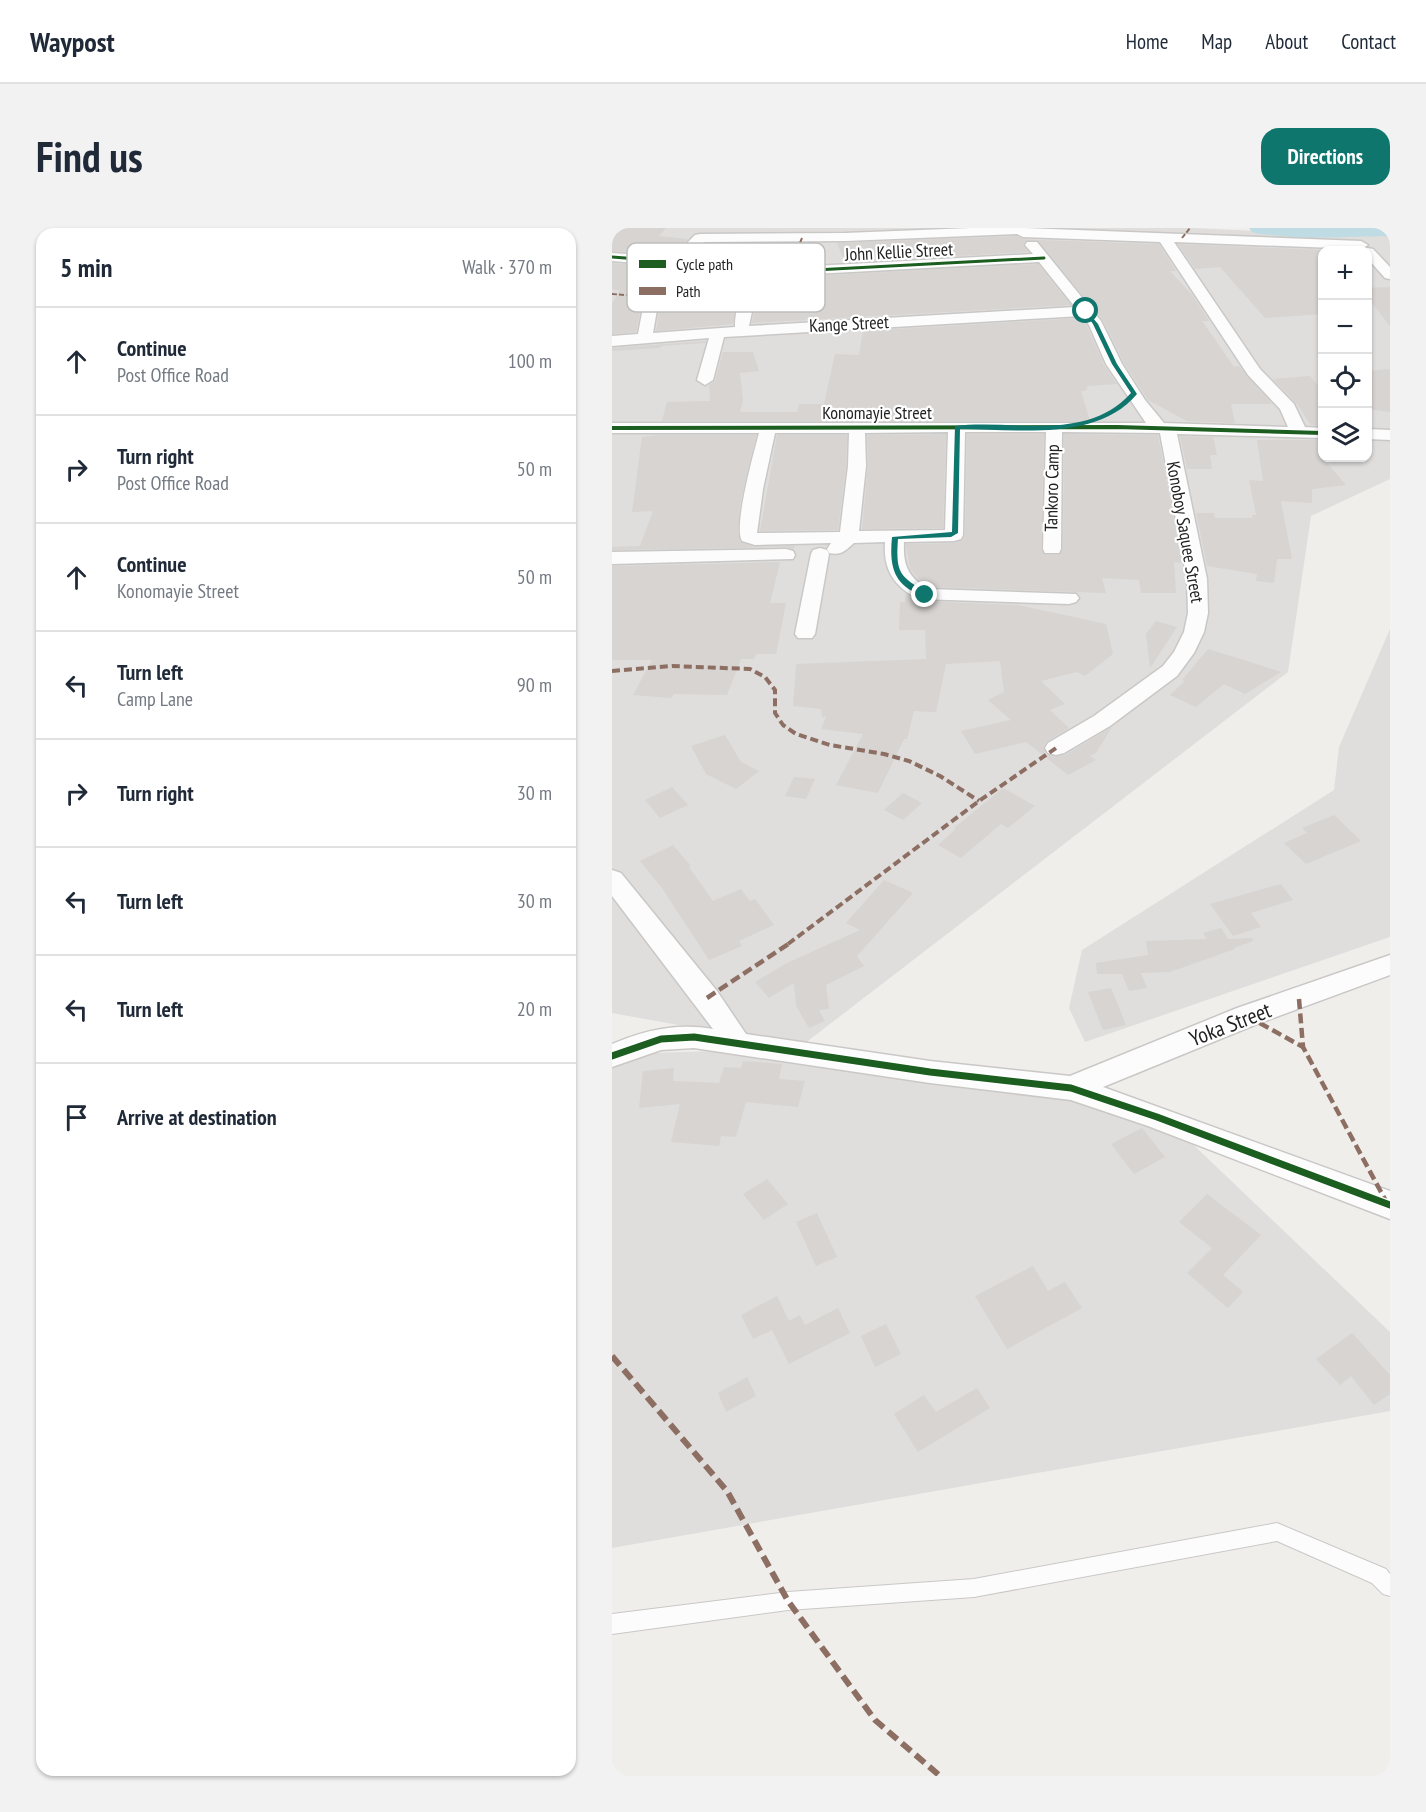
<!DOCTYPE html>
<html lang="en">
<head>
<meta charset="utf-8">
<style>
  body { margin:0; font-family:"PT Sans Narrow",sans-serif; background:#f2f2f3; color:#1f2937 }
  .controls { position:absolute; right:18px; top:18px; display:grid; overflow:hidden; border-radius:12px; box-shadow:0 2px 4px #0004 }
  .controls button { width:54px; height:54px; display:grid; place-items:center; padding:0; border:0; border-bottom:2px solid #e0e1e3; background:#fff; color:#1f2937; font:30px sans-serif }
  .stop { position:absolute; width:18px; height:18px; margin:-14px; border:4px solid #0f766e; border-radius:50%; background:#fff }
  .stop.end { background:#0f766e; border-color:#fff; box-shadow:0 2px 6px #0008 }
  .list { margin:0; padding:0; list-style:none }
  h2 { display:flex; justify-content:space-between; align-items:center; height:78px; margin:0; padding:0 24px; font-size:26px }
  h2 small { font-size:20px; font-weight:400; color:#747a83 }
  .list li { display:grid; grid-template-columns:39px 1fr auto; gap:18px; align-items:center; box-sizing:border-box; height:108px; padding:0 24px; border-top:2px solid #e0e1e3 }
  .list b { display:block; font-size:22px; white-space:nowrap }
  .list p { margin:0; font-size:20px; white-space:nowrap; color:#747a83 }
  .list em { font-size:20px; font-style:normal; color:#747a83 }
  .icon { flex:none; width:33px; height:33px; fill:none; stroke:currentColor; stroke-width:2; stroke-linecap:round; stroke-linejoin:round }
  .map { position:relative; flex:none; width:778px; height:1548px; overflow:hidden; border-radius:18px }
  header { display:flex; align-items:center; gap:36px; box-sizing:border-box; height:84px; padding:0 30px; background:#fff; border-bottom:2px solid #e0e1e3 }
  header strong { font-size:28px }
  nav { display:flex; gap:33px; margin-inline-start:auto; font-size:21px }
  .intro { display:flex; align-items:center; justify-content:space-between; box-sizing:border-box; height:144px; padding:0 36px }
  h1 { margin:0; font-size:42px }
  .button { padding:15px 27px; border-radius:18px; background:#0f766e; color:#fff; font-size:21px; font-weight:700 }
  main { display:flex; gap:36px; padding:0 36px }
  aside { flex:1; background:#fff; border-radius:18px; box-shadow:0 2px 4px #0004 }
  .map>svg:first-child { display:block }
  .residential { fill:#dfdedc; fill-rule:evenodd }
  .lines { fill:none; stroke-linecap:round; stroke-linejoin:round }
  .river { fill:#bfdbe3; fill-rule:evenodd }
  .building { fill:#d7d4d2 }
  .service-casing { stroke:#c9c8c7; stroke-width:2 }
  .minor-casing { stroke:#c9c8c7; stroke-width:3 }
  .service { fill:#fdfcfc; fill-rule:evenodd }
  .minor { fill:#fdfcfc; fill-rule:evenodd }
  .quiet-far3 { stroke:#8d6e63; stroke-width:2; stroke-dasharray:5 2; stroke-linecap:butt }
  .quiet-far2 { stroke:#8d6e63; stroke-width:4; stroke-dasharray:8 4; stroke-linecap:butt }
  .quiet-far1 { stroke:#8d6e63; stroke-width:4.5; stroke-dasharray:10 4.5; stroke-linecap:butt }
  .quiet { stroke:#8d6e63; stroke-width:6; stroke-dasharray:12 6; stroke-linecap:butt }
  .cycleway-far2-casing { stroke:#fff; stroke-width:5 }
  .cycleway-far1-casing { stroke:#fff; stroke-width:6 }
  .cycleway-casing { stroke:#fff; stroke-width:10 }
  .cycleway-far2 { stroke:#1b5e20; stroke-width:3 }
  .cycleway-far1 { stroke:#1b5e20; stroke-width:4 }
  .cycleway { stroke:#1b5e20; stroke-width:7 }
  .route { fill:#0f766e }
  .labels { text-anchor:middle; stroke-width:4.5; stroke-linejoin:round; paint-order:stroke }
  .far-street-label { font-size:18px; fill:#222; stroke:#fff }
  .street-label { font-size:22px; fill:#222; stroke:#fff }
  .key { fill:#fff; stroke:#bdbdbd; stroke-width:1.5 }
  .key-label { font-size:16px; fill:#222 }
</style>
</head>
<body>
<header>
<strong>Waypost</strong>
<nav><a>Home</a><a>Map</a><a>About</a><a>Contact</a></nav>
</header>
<div class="intro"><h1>Find us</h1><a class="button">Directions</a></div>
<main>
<aside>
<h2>5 min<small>Walk · 370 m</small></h2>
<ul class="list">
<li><svg class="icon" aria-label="ahead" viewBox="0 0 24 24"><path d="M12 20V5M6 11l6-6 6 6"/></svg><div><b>Continue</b><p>Post Office Road</p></div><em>100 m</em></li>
<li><svg class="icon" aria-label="right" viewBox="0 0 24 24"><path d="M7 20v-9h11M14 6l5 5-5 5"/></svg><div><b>Turn right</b><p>Post Office Road</p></div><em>50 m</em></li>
<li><svg class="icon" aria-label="ahead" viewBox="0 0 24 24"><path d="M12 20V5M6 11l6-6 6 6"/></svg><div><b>Continue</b><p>Konomayie Street</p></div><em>50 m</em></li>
<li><svg class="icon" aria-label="left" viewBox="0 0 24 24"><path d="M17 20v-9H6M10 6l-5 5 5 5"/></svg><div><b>Turn left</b><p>Camp Lane</p></div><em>90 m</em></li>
<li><svg class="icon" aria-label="right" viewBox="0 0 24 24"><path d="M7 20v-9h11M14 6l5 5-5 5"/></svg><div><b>Turn right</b></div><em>30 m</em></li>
<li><svg class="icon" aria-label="left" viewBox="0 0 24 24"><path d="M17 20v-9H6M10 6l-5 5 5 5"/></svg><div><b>Turn left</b></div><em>30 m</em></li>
<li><svg class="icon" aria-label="left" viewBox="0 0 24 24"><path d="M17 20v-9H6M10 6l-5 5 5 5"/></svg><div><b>Turn left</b></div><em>20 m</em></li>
<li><svg class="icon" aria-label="arrive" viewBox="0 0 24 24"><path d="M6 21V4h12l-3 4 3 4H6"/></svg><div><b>Arrive at destination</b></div></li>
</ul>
</aside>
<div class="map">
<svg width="778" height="1548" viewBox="0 0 778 1548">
  <rect width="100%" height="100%" fill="#f0eeeb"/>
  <!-- residential -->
  <g class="residential">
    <path d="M0 0H580L707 6H778V251L699 288 676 444 188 819 0 785ZM710 22H756V230H710Z"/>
    <path d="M778 401V709L473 814 457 780 470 722 722 562 727 519Z"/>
    <path d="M106 823 286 846 549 886 778 1104V1183L0 1320V826Z"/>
  </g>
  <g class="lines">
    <!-- river -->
    <path class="river" d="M637 0H778V8L695 10 647 6 640 4Z"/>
  </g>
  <!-- building -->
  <g class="building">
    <path d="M0 0H54L47 8 76 11 60 27 0 23Z"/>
    <path d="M405 8 411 11 425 12 413 13 411 17 416 24 233 34 225 15Z"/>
    <path d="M425 12 547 16 564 43H558L581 68 597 93H590L622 139 627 138 660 176H619L623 195 575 193 536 172 512 135 491 92Z"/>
    <path d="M566 16 711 22V86L653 90 608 39 583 41Z"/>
    <path d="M0 35 54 40 31 68 24 104 0 106V76L8 62 0 61Z"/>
    <path d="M426 36 459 77 140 95 145 70 161 47 184 49Z"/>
    <path d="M74 41 142 46 127 68 121 96 44 103 49 71Z"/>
    <path d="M778 59V98L756 70V60Z"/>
    <path d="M469 90 475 98 492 137 505 156 475 158V162L469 163 478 193H50L55 174 98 173 97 157 103 153 111 124H141L147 143 128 145 131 172 128 184H185L187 176H212L223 126 247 127 251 103Z"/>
    <path d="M94 113 93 115 49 118 48 120 0 123V120Z"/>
    <path d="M778 141V184L756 181V143Z"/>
    <path d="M698 148 711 164V198L699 197 685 176 661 151Z"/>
    <path d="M334 206 331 300 250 301 256 238 255 207Z"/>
    <path d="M355 206H432L429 321 433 327H447L451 321 452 206 546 207 570 335 562 334 564 365H529L527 352 490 350 494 365 318 359 311 355 298 341 294 316 342 315 351 312 353 307Z"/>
    <path d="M46 207H144L128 277 126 305 128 314 142 319 183 318 182 321 174 319 0 322V319L28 318 41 283 20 284 30 209Z"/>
    <path d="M165 207H235L234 238 226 302 148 303Z"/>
    <path d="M568 208 601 209 605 227H598L600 241H575Z"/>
    <path d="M645 212H711V230L734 257 700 261V275L669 273 680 331H665L662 355 644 353 645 346 595 338 584 285H602L603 290H640V287H644L637 252 651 253Z"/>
    <path d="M168 334 158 375H174L164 426H144L142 431H129L115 467 62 466 59 470 21 467 40 432H0V338Z"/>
    <path d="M294 366 306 373 406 377 494 396 501 426 473 448 465 444 429 453 453 476 438 482 457 500 434 514 431 519 434 526 443 529 453 527 500 499 484 525 478 528 484 532 456 547 414 514 363 526 349 503 399 492 376 472 392 464 388 433 334 436 324 484 302 483 295 511H292L266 565 224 557 251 506 209 501 214 489H210L209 481 181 478 184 436 314 431 313 402H287L288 374H293Z"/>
    <path d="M544 393 565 399 538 440 534 406Z"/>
    <path d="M596 421 635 433 669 444 633 466 612 456 584 479 558 467 573 453 570 452Z"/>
    <path d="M113 507 129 534 147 543 124 561 94 546 79 518Z"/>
    <path d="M182 549 203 551 194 571 173 568Z"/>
    <path d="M60 559 76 577 48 590 33 572Z"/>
    <path d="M391 560 423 578 396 600 389 596 349 630 326 617 344 601 342 600Z"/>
    <path d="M291 565 310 575 291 592 272 582Z"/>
    <path d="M722 587 749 613 694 636 672 615 695 605 690 600Z"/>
    <path d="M61 617 79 638 77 639 101 673 129 661 138 673 143 671 162 697 127 713 130 718 97 732 50 660 28 633Z"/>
    <path d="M272 652 301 665 245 728 252 738 214 757 217 781 207 782 213 793 197 800 184 778 182 755 157 770 143 754 173 736 248 702 234 695Z"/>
    <path d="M669 656 681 672 639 685 649 699 621 708 598 676Z"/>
    <path d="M609 700 616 711 640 710 641 713 622 720 623 721 558 744 529 745 535 760 517 763 510 746H485L484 735 536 727 534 713 595 711 591 705Z"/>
    <path d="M499 760 514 797 491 802 476 764Z"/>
    <path d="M131 833 170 836 167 851 193 853 186 879 134 874 124 909 109 908 107 918 59 914 68 876 27 880 31 843 62 840 61 853 107 855 112 839 129 840Z"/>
    <path d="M530 900 553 929 522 946 499 916Z"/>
    <path d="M155 951 176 976 152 992 131 966Z"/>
    <path d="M595 966 649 1007 611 1047 631 1064 616 1080 575 1045 600 1020 567 994Z"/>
    <path d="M205 985 225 1029 204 1038 184 994Z"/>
    <path d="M421 1038 436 1063 453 1054 470 1080 395 1121 363 1068Z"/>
    <path d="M165 1068 177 1093 188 1087 193 1097 226 1080 238 1105 177 1136 160 1102 141 1111 129 1087Z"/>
    <path d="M274 1096 289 1126 263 1139 249 1108Z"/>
    <path d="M740 1105 778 1147V1166L762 1177 739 1148 728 1157 704 1131Z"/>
    <path d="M135 1149 144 1168 114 1184 106 1165Z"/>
    <path d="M365 1160 378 1180 306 1224 282 1186 312 1167 324 1184Z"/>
  </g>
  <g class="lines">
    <!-- service casing -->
    <g class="service-casing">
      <path id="service" d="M665 1295 774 1341 778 1346V1368L771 1366 760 1355 665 1313 362 1369 176 1382 0 1406V1386L176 1364 362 1351Z"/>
    </g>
    <!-- minor casing -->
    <g class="minor-casing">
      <g id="minor">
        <path d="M359 0H413L749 13 756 17 749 21 562 14 648 141 682 176 693 199 710 200V210L565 206 595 351 596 385 592 404 582 425 565 448 498 498 452 525 444 527 436 525 433 520 436 515 482 488 551 438 562 424 572 404 576 385 575 351 548 205 450 204 449 321 447 325H433L431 321 434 204H353L351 307 349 311 342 313 292 314C291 337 296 350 317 361L464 366 467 370 464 374 457 376 306 371C282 358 271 342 273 314L242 315C234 322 229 328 217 325L215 321 219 315 143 317 130 313C121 299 142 224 147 205H0V195H534L494 136 477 97 470 88 112 109 101 152 93 157 85 152 97 110 0 118V108L26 106 33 69 59 38 0 33V25L61 29 83 7 88 6 233 5ZM405 6 411 9 548 14 636 147 668 181 676 199 552 195 533 172 510 136 489 93 425 14H415L413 17 421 26 184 39 75 31 92 14 233 13ZM427 34 463 79 137 98 143 69 160 45 184 47ZM73 39 146 44C132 61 123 76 123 99L41 105 47 70ZM336 204 333 302 247 303 254 238 253 205ZM163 205H237L236 238 228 304 145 305 151 261Z"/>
        <path d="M756 20 761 21 778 39V51L773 50 756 31V22H750Z"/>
        <path d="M756 201 778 202V212L756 211Z"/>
        <path d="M208 320 215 322 217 326 203 406 200 410H186L183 406 199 326 201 322Z"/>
        <path d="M174 321 181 323 183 327 181 331 0 336V324Z"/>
        <path d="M0 642 9 645 105 763 134 806 318 833 458 848 625 780 778 727V747L645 796 491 859 778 963V991L536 898 459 872 318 855 82 820 49 822 0 839V816C34 802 64 795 101 801L0 668Z"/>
      </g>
    </g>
    <!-- service -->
    <use href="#service" class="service"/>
    <!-- minor -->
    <use href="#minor" class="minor"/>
    <!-- quiet-far3 -->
    <g class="quiet-far3">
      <path d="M570 10 578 0"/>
      <path d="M171 42 189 20 187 17 190 10"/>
      <path d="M0 66 40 69"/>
    </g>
    <!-- quiet-far2 -->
    <g class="quiet-far2">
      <path d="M0 443 60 438 138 441 153 449 163 462V485L171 497 184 506 218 517 272 526 297 533 328 548 367 573"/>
      <path d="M176 716 367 573 444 520"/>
    </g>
    <!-- quiet-far1 -->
    <g class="quiet-far1">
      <path d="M95 770 178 715"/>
      <path d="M687 771 691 819 776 977"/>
      <path d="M635 788 691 819"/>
    </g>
    <!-- quiet -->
    <path class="quiet" d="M0 1128 115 1263 176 1373 263 1492 328 1548"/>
    <!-- cycleway-far2 casing -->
    <g class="cycleway-far2-casing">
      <path id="cycleway-far2" d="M0 29 184 43 432 30"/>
    </g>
    <!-- cycleway-far1 casing -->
    <g class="cycleway-far1-casing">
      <path id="cycleway-far1" d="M0 200 505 199 710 205"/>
    </g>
    <!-- cycleway casing -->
    <g class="cycleway-casing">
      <path id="cycleway" d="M0 828 49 811 82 809 318 844 459 860 545 889 778 977"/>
    </g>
    <!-- cycleway-far2 -->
    <use href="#cycleway-far2" class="cycleway-far2"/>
    <!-- cycleway-far1 -->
    <use href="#cycleway-far1" class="cycleway-far1"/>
    <!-- cycleway -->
    <use href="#cycleway" class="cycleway"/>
  </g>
  <!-- route -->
  <path class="route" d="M474 82 486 96 505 136 525 166C485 214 405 201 348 201L346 305 339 309 286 311C283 349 290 348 317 367L313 369C282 358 277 340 280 309L340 304 343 198C402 191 474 215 519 165L500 136 481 96 472 83Z"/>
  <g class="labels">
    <!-- far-street labels -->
    <g class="far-street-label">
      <text transform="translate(287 24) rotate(-3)" y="6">John Kellie Street</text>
      <text transform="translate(237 96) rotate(-3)" y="6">Kange Street</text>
      <text x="265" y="191">Konomayie Street</text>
      <text transform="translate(440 260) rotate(-89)" y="6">Tankoro Camp</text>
      <text transform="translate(573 304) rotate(80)" y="6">Konoboy Saquee Street</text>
    </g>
    <!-- street labels -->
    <g class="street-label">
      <text transform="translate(618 796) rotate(-21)" y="8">Yoka Street</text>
    </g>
  </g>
  <!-- legend -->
  <rect x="15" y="15" width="198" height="69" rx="9" class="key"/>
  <rect x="27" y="32" width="27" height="8" fill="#1b5e20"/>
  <rect x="27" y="59" width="27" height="8" fill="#8d6e63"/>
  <g class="key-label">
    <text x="64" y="42">Cycle path</text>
    <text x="64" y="69">Path</text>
  </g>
</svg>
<div class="controls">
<button>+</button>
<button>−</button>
<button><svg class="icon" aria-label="locate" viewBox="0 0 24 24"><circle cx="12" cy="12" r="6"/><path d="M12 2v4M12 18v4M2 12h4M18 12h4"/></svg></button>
<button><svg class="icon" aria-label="layers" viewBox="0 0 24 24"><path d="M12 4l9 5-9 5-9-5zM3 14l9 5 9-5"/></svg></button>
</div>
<div class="stop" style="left:474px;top:83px"></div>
<div class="stop end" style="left:313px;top:367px"></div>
</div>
</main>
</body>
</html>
